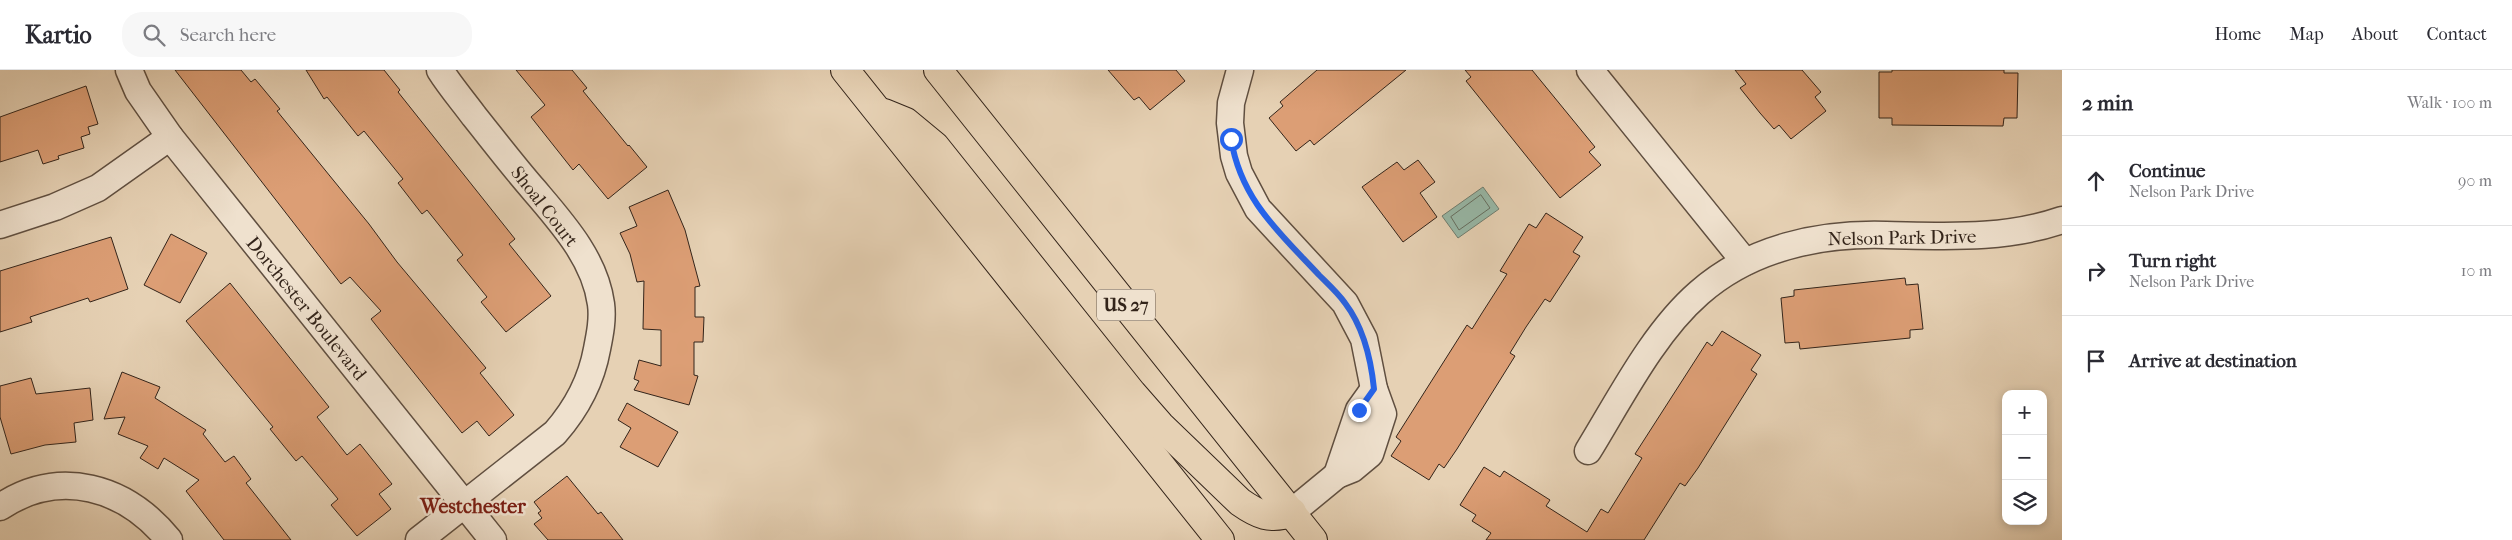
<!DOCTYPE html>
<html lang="en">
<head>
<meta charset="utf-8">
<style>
  body { margin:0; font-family:"IM FELL French Canon",serif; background:#f7f7f7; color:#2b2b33 }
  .controls { position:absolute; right:15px; bottom:15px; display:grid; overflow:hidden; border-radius:10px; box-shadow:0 2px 8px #0003 }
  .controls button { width:45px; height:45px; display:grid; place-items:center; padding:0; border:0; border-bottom:1px solid #e1e1e2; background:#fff; color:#2b2b33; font:25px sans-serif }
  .stop { position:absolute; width:15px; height:15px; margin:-11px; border:4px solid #2563eb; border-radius:50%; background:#fff }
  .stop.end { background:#2563eb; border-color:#fff; box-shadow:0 1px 5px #0008 }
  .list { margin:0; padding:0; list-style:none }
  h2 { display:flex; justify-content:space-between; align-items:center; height:65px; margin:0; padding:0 20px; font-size:21px }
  h2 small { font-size:16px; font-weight:400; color:#7c7c81 }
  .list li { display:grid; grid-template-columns:32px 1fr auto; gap:15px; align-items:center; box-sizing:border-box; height:90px; padding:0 20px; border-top:1px solid #e1e1e2 }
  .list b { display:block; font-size:19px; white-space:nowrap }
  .list p { margin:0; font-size:16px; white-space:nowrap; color:#7c7c81 }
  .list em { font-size:16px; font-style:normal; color:#7c7c81 }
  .icon { flex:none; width:28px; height:28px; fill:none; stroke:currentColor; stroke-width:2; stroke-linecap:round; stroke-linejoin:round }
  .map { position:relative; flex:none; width:2062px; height:470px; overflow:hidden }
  header { display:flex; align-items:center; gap:30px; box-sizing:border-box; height:70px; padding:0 25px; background:#fff; border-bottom:1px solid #e1e1e2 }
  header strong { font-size:24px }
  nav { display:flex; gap:28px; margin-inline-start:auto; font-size:18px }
  .search { width:350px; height:45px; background:#f7f7f7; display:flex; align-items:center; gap:12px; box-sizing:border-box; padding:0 18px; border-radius:20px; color:#7c7c81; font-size:19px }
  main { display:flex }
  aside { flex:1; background:#fff }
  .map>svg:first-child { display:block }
  .water { fill:#97b8a7; stroke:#6f7d6f }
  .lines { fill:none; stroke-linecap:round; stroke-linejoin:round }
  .shore { stroke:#656e60; stroke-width:1 }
  .building { fill:#dc9e75; stroke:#33241a }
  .minor-casing { stroke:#604f40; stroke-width:29 }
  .highway-casing { stroke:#33241a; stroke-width:30 }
  .minor { stroke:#efe1ce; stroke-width:26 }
  .highway { stroke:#e6d1b4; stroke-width:28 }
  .route { stroke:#2563eb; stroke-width:6 }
  .labels { text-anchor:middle; stroke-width:5; stroke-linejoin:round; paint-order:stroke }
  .shield { fill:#efe1ce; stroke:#6b5d50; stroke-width:1 }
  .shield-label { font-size:18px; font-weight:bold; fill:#33241a }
  .street-label { font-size:19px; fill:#33241a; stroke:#efe1ce }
  .neighbourhood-label { font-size:20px; font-weight:bold; fill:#7a1f14; stroke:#efe1ce }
</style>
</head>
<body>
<header>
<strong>Kartio</strong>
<div class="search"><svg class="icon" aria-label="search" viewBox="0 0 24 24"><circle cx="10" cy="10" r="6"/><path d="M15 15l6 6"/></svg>Search here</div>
<nav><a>Home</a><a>Map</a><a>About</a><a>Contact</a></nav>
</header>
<main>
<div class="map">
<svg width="2062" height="470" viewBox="0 0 2062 470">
  <rect width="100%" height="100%" fill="#e6d1b4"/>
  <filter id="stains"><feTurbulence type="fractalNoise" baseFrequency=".004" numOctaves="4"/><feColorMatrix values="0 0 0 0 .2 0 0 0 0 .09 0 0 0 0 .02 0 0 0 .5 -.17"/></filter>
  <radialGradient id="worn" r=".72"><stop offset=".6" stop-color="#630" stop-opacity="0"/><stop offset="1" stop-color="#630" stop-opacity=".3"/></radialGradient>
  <!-- water -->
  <path class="water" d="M1483 117 1499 139 1458 168 1442 146Z"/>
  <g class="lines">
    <!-- shore -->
    <path class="shore" d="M1481 125 1490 138 1459 160 1451 147Z"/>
  </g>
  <!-- building -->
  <g class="building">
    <path d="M175 0H241L251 12 255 9 280 39 277 41 369 154 397 192 486 298 480 303 514 345 489 366 477 351 462 363 371 249 381 241 350 207 341 214Z"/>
    <path d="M306 0H384L400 20 398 22 515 169 509 174 551 226 506 262 481 232 487 227 457 190 463 185 427 140 422 144 398 113 403 109 364 61 358 66 327 27 324 29Z"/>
    <path d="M516 0H572L587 18 583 21 628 76 629 75 647 97 608 129 579 94 573 100 531 47 545 35Z"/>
    <path d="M1108 0H1176L1185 11 1150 40 1139 27 1134 30Z"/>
    <path d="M1317 0H1406L1314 75 1310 70 1296 81 1269 48 1283 36 1280 32Z"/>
    <path d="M1465 0H1532L1595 77 1589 82 1601 95 1560 128 1466 11 1471 7Z"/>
    <path d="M1735 0H1802L1821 22 1815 27 1826 41 1791 69 1779 55 1774 59 1760 43 1740 18 1746 14Z"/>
    <path d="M1892 0H2004V3H2018L2017 48H2004L2003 56 1892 55V48H1879V2H1892Z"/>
    <path d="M86 16 98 54 88 57 90 64 81 67 84 78 58 86 59 89 43 94 38 80 0 92V47Z"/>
    <path d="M1418 90 1435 112 1420 123 1437 147 1403 172 1362 117 1397 92 1404 100Z"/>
    <path d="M668 120 685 160 700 216 695 217V247H704L703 272H694V305L698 306 689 335 634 320 639 311 634 309 639 290 661 296V260L643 259 644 211 637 212 630 184 620 163 637 156 629 137Z"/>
    <path d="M1546 143 1583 167 1573 182 1580 186 1550 232 1545 229 1526 257 1510 283 1515 286 1457 379 1444 398 1439 394 1429 410 1391 386 1401 371 1396 367 1467 255 1472 259 1482 243 1507 204 1500 201 1529 154 1536 158Z"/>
    <path d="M171 164 207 183 180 233 144 215Z"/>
    <path d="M111 167 128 219 90 232 88 228 30 247 32 252 0 262V201Z"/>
    <path d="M1905 208 1906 215 1918 214 1923 259 1910 260V268L1800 279 1799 272 1785 273 1781 228 1794 226V220Z"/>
    <path d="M230 213 329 337 317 347 347 385 360 374 392 414 379 424 391 439 357 466 331 435 338 429 302 386 296 391 270 359 273 357 186 251Z"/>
    <path d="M1722 261 1761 285 1751 300 1757 304 1698 398 1685 416 1680 413 1644 470H1486L1491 463 1472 451 1476 445 1460 435 1484 397 1500 407 1504 401 1550 430 1546 436 1587 462 1601 439 1608 443 1642 388 1635 384 1707 272 1712 276Z"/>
    <path d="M122 302 160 317 155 328 206 360 203 364 225 392 234 386 251 409 246 413 291 470H224L186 421 199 410 164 388 158 399 140 388 148 376 118 364 125 347 104 349Z"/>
    <path d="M31 308 36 324 90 318 93 350 74 353 76 372 45 375 11 384 0 347V316Z"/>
    <path d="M627 333 678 362 658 397 620 377 631 358 618 350Z"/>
    <path d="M567 406 598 444 601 442 623 470H548L534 454 542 448 538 443 541 441 534 432Z"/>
  </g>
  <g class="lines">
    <!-- minor casing -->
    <g class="minor-casing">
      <g id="minor">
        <path d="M129 0 138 21 170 67 493 470"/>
        <path d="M1240 0 1231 33 1230 53 1234 86 1239 103 1258 139 1345 233 1364 269 1374 319 1383 344 1370 384 1352 399 1337 405 1292 442"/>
        <path d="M1590 0 1745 192"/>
        <path d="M0 155 55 137 98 118 170 67"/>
        <path d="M1588 381C1620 329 1653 263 1699 223 1750 178 1819 163 1886 165 1946 166 2004 170 2062 150"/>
        <path d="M1337 405 1359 340 1374 319"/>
        <path d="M0 437C60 397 126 417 169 470"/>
        <path d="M419 470 555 363C577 338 591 312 597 279 600 264 603 249 601 234 595 189 562 153 534 120 513 96 494 71 474 46 463 31 450 16 440 0"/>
      </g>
    </g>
    <!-- highway casing -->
    <g class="highway-casing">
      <g id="highway">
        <path d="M845 0 1220 470"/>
        <path d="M938 0 1313 470"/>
        <path d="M884 43 906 52 935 76 1132 323 1160 355 1240 432C1257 444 1271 451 1292 442"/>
      </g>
    </g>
    <!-- minor -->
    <use href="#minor" class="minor"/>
    <!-- highway -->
    <use href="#highway" class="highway"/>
  </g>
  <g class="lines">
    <!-- route -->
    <path class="route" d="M1231 69C1241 130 1279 162 1319 205 1328 214 1338 223 1345 233 1364 258 1371 289 1374 319L1359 340"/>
  </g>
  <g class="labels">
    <!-- shield labels -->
    <rect class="shield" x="1097" y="219.5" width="58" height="31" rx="4"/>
    <g class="shield-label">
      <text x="1126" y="241">US 27</text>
    </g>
    <!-- street labels -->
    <g class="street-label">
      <text transform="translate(545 136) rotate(52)" y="7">Shoal Court</text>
      <text transform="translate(1902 167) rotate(-1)" y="7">Nelson Park Drive</text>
      <text transform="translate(307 238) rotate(51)" y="7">Dorchester Boulevard</text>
    </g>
    <!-- neighbourhood labels -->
    <g class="neighbourhood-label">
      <text x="473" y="443">Westchester</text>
    </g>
  </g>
  <rect width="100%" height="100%" filter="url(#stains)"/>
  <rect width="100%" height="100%" fill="url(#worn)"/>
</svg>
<div class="controls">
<button>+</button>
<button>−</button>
<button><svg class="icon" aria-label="layers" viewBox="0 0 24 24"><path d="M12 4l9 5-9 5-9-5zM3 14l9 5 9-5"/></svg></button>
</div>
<div class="stop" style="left:1231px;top:69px"></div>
<div class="stop end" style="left:1359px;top:340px"></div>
</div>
<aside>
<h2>2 min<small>Walk · 100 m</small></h2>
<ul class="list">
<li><svg class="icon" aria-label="ahead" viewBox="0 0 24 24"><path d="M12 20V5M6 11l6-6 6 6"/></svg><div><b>Continue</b><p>Nelson Park Drive</p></div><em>90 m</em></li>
<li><svg class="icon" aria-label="right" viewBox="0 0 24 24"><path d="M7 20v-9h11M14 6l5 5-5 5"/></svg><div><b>Turn right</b><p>Nelson Park Drive</p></div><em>10 m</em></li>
<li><svg class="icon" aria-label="arrive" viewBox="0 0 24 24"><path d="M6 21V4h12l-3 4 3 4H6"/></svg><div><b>Arrive at destination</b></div></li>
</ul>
</aside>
</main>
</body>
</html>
